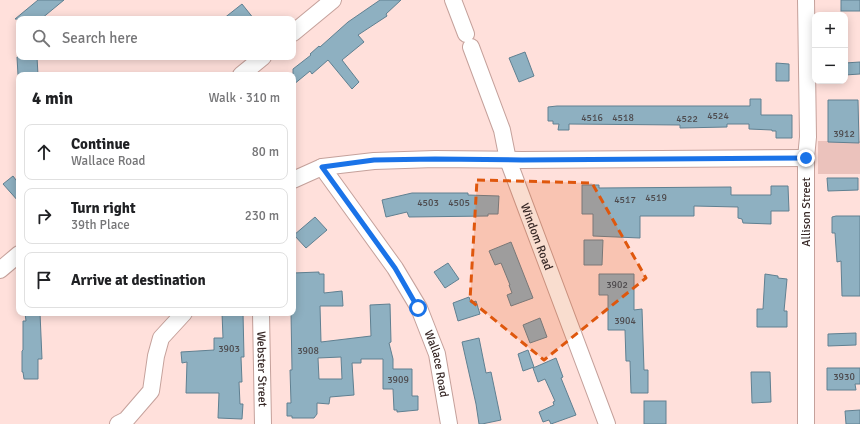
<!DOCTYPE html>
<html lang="en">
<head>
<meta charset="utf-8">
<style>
  body { margin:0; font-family:Signika,sans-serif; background:#f6f6f6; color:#202124 }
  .controls { position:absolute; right:12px; top:12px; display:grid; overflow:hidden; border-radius:8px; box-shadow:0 2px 10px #0003 }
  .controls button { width:36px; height:36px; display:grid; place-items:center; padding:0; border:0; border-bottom:1px solid #e0e0e0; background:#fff; color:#202124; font:20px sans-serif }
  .stop { position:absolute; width:12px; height:12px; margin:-9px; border:3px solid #1a73e8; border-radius:50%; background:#fff }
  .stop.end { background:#1a73e8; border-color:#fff; box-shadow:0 1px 4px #0008 }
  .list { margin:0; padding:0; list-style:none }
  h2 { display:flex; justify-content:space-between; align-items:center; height:52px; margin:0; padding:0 16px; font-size:17px }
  h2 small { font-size:13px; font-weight:400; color:#757577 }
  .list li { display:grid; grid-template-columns:26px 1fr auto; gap:12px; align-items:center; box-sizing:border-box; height:56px; margin:0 8px 8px; padding:0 8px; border:1px solid #e0e0e0; border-radius:8px }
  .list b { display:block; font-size:15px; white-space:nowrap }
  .list p { margin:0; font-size:13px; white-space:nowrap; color:#757577 }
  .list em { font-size:13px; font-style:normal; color:#757577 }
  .icon { flex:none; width:22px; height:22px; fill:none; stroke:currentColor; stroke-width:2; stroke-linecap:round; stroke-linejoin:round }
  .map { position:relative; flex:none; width:860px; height:424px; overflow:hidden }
  .search { position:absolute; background:#fff; box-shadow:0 2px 10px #0003; left:16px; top:16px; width:280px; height:44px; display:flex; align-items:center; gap:10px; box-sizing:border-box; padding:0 14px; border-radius:8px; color:#757577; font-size:15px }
  .panel { position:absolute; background:#fff; box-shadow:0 2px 10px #0003; left:16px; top:72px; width:280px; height:244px; border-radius:8px }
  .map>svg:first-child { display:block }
  .green { fill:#ebc2bc }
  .building { fill:#8eb0c1; stroke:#608091; fill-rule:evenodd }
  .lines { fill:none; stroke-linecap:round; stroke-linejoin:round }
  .minor-casing { stroke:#c5a19b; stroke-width:18 }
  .minor { stroke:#fff; stroke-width:16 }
  .route { stroke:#1a73e8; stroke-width:5 }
  .marked { fill:#df570d; fill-opacity:0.2; stroke:#df570d; stroke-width:3; stroke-dasharray:8 5; stroke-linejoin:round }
  .labels { text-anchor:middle; stroke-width:3; stroke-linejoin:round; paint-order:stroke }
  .number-label { font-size:10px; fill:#4d4a4d }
  .street-label { font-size:12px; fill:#372826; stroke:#fff }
</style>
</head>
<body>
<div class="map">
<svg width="860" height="424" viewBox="0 0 860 424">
  <rect width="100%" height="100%" fill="#ffe0db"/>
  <!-- green -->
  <rect class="green" x="818" y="141" width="42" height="33"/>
  <!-- building -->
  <g class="building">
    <path d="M38 0H64L41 19H15Z"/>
    <path d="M380 0H401L386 14 387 16 358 35 364 42 342 60 359 82 352 89 328 60 312 74 310 71 293 85V69L311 55 310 54 319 46 320 47 348 22Z"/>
    <rect x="841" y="0" width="19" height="11"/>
    <path d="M242 4 254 19H223Z"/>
    <path d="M525 52 534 76 519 82 509 58Z"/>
    <path d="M17 57H37L38 75H18Z"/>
    <path d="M860 62V74L845 75V63Z"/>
    <path d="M776 63 789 64V81H776Z"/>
    <path d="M750 99H761V115H792V138H776V131H772V130L749 129V124H727V127L680 128V125L569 124V130H558L559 124H553V121H548V107L557 106H750Z"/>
    <path d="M828 100H858L859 143 828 142Z"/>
    <path d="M13 176 19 184V202L3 184Z"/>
    <path d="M827 178H858V190L828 191Z"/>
    <path d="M582 185H599V188L731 187V195H771V186H788L789 211H771V224L743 223 742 219 738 218V207L694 206V216H640V238L593 236V214H582Z"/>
    <path d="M412 193H468V195L499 196 498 214H488V216L409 217 407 212 386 217 382 200Z"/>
    <path d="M836 216H860V296H842L841 261 837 262 835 233H832V217Z"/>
    <path d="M315 217 327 230 306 248 294 235Z"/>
    <path d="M584 240H603L602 265H584Z"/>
    <path d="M511 242 533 298 511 306 507 295 512 293 509 285H510L501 263 495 265 489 251Z"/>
    <path d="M448 263 459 279 445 288 434 272Z"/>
    <path d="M319 272V274H324V293L342 291 343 306H320L321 342 371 336 370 305 390 304 391 342 389 343 393 359V369H412V396H418V410L397 412V410H394L393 389H383V359H361V363H352L354 395 330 397 329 404 317 403V414L314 418H292V416H287V403H291L290 370H292L291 313H293V273ZM341 357 342 379H319L318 358Z"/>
    <path d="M599 274H634V310L642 309 644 370H648V393H631L630 361H626L625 330H608V295H599Z"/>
    <path d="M765 274 778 276V278L787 279 784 311H787V327H757V309H763Z"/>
    <path d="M469 297 471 303 476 301 480 314 458 321 453 303Z"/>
    <path d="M25 313H40L42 359H38V379H24L23 372H22V351L23 350V321H26Z"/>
    <path d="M222 313H243L244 357H241L242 382H239L240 404H243L242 419 218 418 219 393H186L187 362 182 363 181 352 214 350V338H223Z"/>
    <path d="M540 318 547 337 530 343 523 325Z"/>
    <path d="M856 333V345L828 346V334Z"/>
    <path d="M479 338 486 373 491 372 501 420 482 424H479L476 404 462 342Z"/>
    <path d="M528 350 534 367 523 371 518 354Z"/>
    <path d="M556 358 563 377 561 378 576 415 551 424 549 420 543 422 539 412 554 405 553 402 555 401 545 379 538 382 533 368Z"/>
    <path d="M827 368H860V384H855L856 390H827Z"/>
    <path d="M751 372H770L771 402 752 403Z"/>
    <rect x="644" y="401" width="22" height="23"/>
    <path d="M860 410V424H846L845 411Z"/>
  </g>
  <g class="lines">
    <!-- minor casing -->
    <g class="minor-casing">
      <g id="minor">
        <path d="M453 0 466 34"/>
        <path d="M293 33 333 0"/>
        <path id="s1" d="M471 47 502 130 508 160 607 424"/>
        <path d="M241 75 263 57"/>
        <path id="s2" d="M322 167 395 268 419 308 437 354 449 424"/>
        <path d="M293 180 322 167 374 161 435 159 522 160 806 158"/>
        <path d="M0 270 19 254"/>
        <path id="s3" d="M261 313 263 424"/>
        <path d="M118 424 126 420 151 391 156 356 161 338 184 313"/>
        <path d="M806 424V158L808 137 806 0"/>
      </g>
    </g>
    <!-- minor -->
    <use href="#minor" class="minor"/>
  </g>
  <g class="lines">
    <!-- route -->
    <path class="route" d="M418 308 395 268 322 167 374 160 435 159 522 160 806 158"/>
  </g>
  <!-- marked area -->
  <path class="marked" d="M477 180 592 183 646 278 544 360 470 300Z"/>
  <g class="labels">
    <!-- number labels -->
    <g class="number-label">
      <text x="718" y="119">4524</text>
      <text x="592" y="121">4516</text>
      <text x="623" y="121">4518</text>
      <text x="687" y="122">4522</text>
      <text x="844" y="137">3912</text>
      <text x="656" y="201">4519</text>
      <text x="625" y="203">4517</text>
      <text x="428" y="206">4503</text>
      <text x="459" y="206">4505</text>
      <text x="617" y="288">3902</text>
      <text x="625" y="324">3904</text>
      <text x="229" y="352">3903</text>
      <text x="308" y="354">3908</text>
      <text x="844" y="380">3930</text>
      <text x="398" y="383">3909</text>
    </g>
    <!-- street labels -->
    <g class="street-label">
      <text transform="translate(806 212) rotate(-90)" y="4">Allison Street</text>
      <text dy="4" stroke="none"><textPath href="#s1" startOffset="201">Windom Road</textPath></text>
      <text dy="4" stroke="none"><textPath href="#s2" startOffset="230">Wallace Road</textPath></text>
      <text dy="4" stroke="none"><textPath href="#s3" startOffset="56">Webster Street</textPath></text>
    </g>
  </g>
</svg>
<div class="controls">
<button>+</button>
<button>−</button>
</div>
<div class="stop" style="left:418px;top:308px"></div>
<div class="stop end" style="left:806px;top:158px"></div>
<div class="search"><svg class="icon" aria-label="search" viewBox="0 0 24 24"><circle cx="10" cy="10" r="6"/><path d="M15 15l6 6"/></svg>Search here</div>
<section class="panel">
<h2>4 min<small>Walk · 310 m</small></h2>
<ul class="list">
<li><svg class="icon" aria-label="ahead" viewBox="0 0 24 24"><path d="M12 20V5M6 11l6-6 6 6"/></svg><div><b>Continue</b><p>Wallace Road</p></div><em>80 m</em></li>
<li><svg class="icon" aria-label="right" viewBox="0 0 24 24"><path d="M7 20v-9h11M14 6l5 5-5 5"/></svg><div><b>Turn right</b><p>39th Place</p></div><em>230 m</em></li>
<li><svg class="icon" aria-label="arrive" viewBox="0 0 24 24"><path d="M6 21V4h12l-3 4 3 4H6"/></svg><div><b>Arrive at destination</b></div></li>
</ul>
</section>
</div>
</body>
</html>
